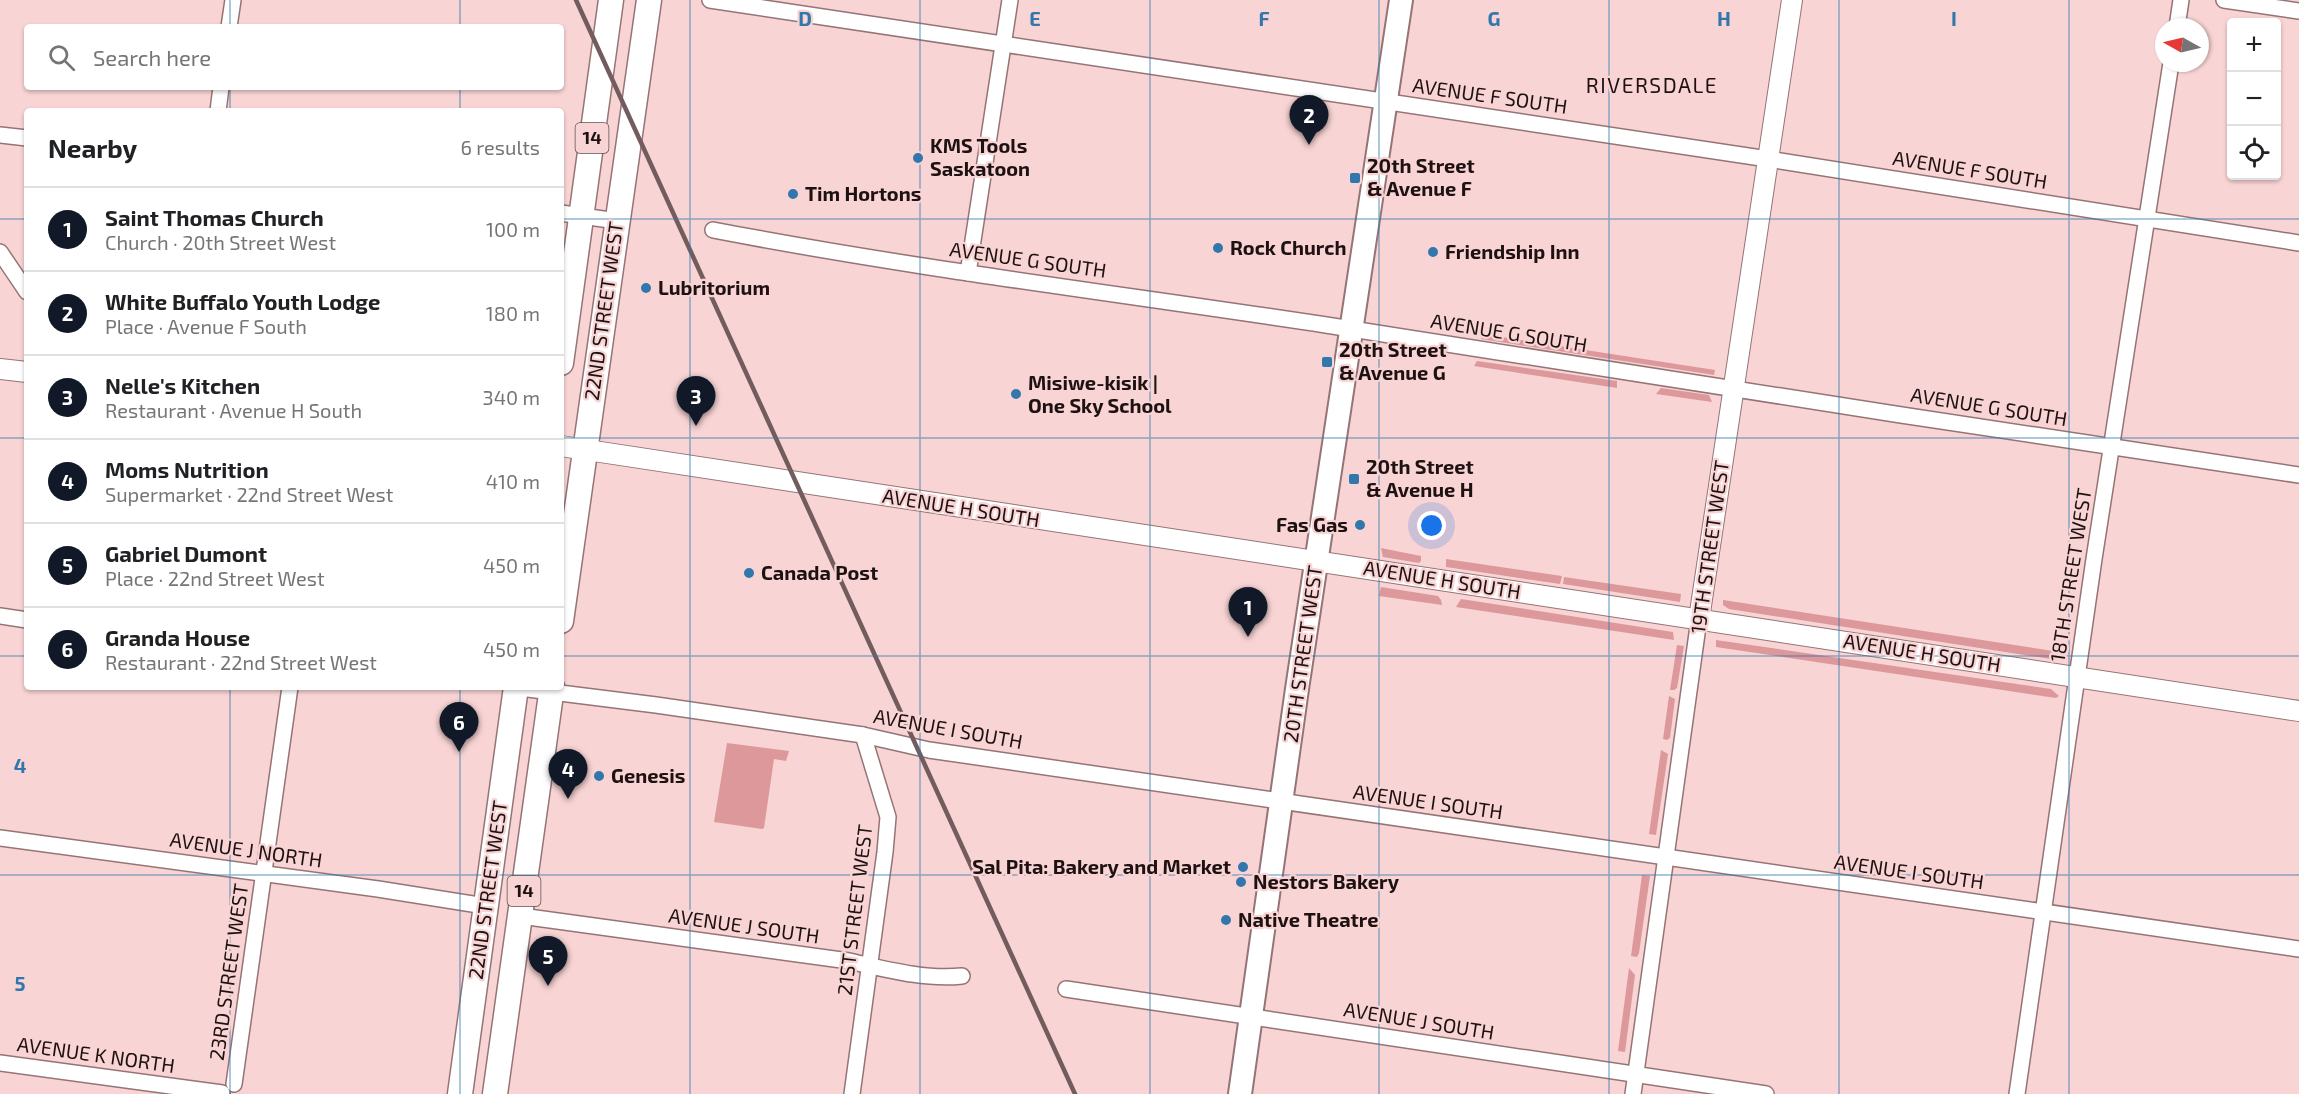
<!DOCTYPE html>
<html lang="en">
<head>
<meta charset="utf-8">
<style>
  body { margin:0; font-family:"Exo 2",sans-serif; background:#f2f2f2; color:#202124 }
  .controls { position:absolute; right:18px; top:18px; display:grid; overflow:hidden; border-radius:6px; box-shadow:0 2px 4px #0004 }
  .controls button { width:54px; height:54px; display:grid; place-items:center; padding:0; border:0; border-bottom:2px solid #e0e0e0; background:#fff; color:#202124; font:30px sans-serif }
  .compass { position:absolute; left:2155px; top:18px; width:54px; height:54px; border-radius:50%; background:#fff; box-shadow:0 2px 4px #0004; rotate:278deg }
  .you { position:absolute; left:1432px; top:526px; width:21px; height:21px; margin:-15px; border:4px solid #fff; border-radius:50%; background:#1a73e8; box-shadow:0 0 0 9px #1a73e833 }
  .badge { display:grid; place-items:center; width:39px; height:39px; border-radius:50%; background:#111827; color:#fff; font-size:20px; font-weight:700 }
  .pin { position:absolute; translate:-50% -50px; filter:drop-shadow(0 2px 3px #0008) }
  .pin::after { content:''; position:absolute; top:32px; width:21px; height:18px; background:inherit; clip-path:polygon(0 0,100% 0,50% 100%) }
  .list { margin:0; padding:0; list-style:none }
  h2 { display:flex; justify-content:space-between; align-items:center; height:78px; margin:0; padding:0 24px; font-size:26px }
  h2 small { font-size:20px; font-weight:400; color:#757577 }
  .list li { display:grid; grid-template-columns:39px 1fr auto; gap:18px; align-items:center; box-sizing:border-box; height:84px; padding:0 24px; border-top:2px solid #e0e0e0 }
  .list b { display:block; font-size:22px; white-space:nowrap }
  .list p { margin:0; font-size:20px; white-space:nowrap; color:#757577 }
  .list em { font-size:20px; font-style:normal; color:#757577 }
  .icon { flex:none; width:33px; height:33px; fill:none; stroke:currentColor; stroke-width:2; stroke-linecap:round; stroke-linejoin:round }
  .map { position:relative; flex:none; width:2299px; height:1094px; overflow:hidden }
  .search { position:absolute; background:#fff; box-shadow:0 2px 4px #0004; left:24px; top:24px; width:540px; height:66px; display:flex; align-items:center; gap:15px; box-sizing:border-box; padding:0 21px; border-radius:6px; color:#757577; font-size:22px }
  .panel { position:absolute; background:#fff; box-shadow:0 2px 4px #0004; left:24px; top:108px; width:540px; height:582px; border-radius:6px }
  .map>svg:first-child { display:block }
  .green { fill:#dc989b }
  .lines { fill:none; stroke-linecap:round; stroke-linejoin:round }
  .minor-casing { stroke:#957475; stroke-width:18 }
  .tertiary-casing { stroke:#957475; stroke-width:22 }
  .secondary-casing { stroke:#957475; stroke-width:26 }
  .primary-casing { stroke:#957475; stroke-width:27 }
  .minor { stroke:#fff; stroke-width:15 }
  .tertiary { stroke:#fff; stroke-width:20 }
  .secondary { stroke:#fff; stroke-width:22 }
  .primary { stroke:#fff; stroke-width:24 }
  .rail { stroke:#735c5d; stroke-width:4.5 }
  .grid { fill:none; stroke:#3177ac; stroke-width:1.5; stroke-opacity:0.55 }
  .poi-dot { fill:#3177ac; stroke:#f9d4d4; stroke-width:2 }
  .labels { text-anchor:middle; stroke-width:4.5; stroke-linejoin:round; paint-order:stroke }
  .shield { fill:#f9d4d4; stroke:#604c4c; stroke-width:1.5 }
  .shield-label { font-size:18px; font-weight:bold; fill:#1e1112 }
  .street-label { font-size:20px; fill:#1e1112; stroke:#f9d4d4 }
  .poi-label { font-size:20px; font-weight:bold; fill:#1e1112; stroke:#f9d4d4; text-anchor:start }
  .neighbourhood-label { font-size:21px; letter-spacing:1.5px; fill:#1e1112; stroke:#f9d4d4 }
  .grid-label { font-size:20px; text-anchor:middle; font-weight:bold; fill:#3177ac; stroke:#f9d4d4; stroke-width:4.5; stroke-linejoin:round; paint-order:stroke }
</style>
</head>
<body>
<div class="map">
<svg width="2299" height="1094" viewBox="0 0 2299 1094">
  <rect width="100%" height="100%" fill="#f9d4d4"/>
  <!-- green -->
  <g class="green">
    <path d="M1482 334 1715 370 1714 375 1481 339Z"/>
    <path d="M1477 361 1617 381V388L1474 366Z"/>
    <path d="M1661 388 1709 395 1712 402 1656 394Z"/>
    <path d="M1381 548 1421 556V561L1419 563 1383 557Z"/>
    <path d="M1446 559 1562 576 1560 584 1446 567Z"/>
    <path d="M1564 577 1681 594 1680 602 1563 584Z"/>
    <path d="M1381 587 1438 596 1441 600 1442 605 1379 596Z"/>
    <path d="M1461 599 1673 632 1674 640 1456 607Z"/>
    <path d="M1723 600 2066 653 2065 658 2057 660 1729 609 1723 605Z"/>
    <path d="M1716 640 2051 689 2059 696 2056 698 1716 647Z"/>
    <path d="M1677 645 1684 646 1677 688 1674 690H1670Z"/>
    <path d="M1669 696 1675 699 1670 738 1667 740 1663 739Z"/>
    <path d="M727 743 789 751 786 761 774 759 764 828 762 829 714 822Z"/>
    <path d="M1661 750 1668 754 1656 835 1649 834Z"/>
    <path d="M1642 875 1650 876 1639 953 1637 957 1631 956Z"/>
    <path d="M1629 968 1635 975 1625 1052 1618 1051Z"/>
  </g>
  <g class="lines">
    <!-- minor casing -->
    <g class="minor-casing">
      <g id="minor">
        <path d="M710 0 1768 159 2299 243"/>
        <path d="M2224 0 2299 11"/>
        <path d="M229 27 233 0"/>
        <path d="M2177 27 2181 0"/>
        <path d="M218 111 221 87"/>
        <path d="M0 135 27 138"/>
        <path d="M561 213 617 221"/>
        <path d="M713 230C916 269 1122 294 1326 325 1651 375 1974 428 2299 475"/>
        <path d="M0 252 27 292"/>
        <path d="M968 273 1010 0"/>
        <path d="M0 616 27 620"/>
        <path d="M512 687 656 705 863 735 929 750 2299 949"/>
        <path d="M0 838 378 889 485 906"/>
        <path d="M521 916 849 961C885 969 925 980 962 976"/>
        <path d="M1066 989 1766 1094"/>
        <path d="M0 1063 222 1093"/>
        <path d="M234 1084 290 687"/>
        <path d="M852 1094 885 852 888 817 863 735"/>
        <path d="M1633 1094 1699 619"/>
        <path d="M2017 1094 2094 559 2171 63"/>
      </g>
    </g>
    <!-- tertiary casing -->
    <g class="tertiary-casing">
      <g id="tertiary">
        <path d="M0 369 27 372"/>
        <path d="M561 446 2299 711"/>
        <path d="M1699 619 1792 0"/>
      </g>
    </g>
    <!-- secondary casing -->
    <g class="secondary-casing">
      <path id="secondary" d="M1240 1094 1297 689 1401 0"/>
    </g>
    <!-- primary casing -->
    <g class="primary-casing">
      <g id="primary">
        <path d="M561 363 611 0"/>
        <path d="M561 621 649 0"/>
        <path d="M460 1094 516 687"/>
        <path d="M495 1094 552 687"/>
      </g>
    </g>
    <!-- minor -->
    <use href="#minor" class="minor"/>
    <!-- tertiary -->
    <use href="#tertiary" class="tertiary"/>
    <!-- secondary -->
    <use href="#secondary" class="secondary"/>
    <!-- primary -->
    <use href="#primary" class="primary"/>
    <!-- rail -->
    <path class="rail" d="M576 0 1075 1094"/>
  </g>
  <!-- grid -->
  <path class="grid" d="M230 0V27M460 0V27M690 0V1094M920 0V1094M1150 0V1094M1379 0V1094M1609 0V1094M1839 0V1094M2069 0V1094M230 87V111M460 87V111M0 219H27M561 219H2299M0 438H27M561 438H2299M0 656H27M561 656H2299M230 687V1094M460 687V1094M0 875H2299"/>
  <!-- markers -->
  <g class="poi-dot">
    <circle cx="918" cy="158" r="6"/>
    <rect x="1349" y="172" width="12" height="12" rx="3"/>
    <circle cx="793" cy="194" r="6"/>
    <circle cx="1218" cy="248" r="6"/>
    <circle cx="1433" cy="252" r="6"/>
    <circle cx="646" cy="288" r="6"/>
    <rect x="1321" y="356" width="12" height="12" rx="3"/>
    <circle cx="1016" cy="394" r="6"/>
    <rect x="1348" y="473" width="12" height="12" rx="3"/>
    <circle cx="1360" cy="525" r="6"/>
    <circle cx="749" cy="573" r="6"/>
    <circle cx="599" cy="776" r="6"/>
    <circle cx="1243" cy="867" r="6"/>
    <circle cx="1241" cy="882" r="6"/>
    <circle cx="1226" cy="920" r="6"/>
  </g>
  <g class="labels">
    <!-- shield labels -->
    <g class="shield">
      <rect x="575.5" y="123" width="33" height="30" rx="4.5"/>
      <rect x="507.5" y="876" width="33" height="30" rx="4.5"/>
    </g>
    <g class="shield-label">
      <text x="592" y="144">14</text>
      <text x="524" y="897">14</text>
    </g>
    <!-- street labels -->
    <g class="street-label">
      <text transform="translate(1490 96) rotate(8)" y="7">AVENUE F SOUTH</text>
      <text transform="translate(1970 170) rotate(9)" y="7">AVENUE F SOUTH</text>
      <text transform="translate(1028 260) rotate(8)" y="7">AVENUE G SOUTH</text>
      <text transform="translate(604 311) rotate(-82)" y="7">22ND STREET WEST</text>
      <text transform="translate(1509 333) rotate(9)" y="7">AVENUE G SOUTH</text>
      <text transform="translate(1989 407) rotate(9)" y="7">AVENUE G SOUTH</text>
      <text transform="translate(961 508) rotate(9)" y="7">AVENUE H SOUTH</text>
      <text transform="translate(1710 547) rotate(-82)" y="7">19TH STREET WEST</text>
      <text transform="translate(2071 575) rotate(-81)" y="7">18TH STREET WEST</text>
      <text transform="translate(1442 580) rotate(9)" y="7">AVENUE H SOUTH</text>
      <text transform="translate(1922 653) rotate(9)" y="7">AVENUE H SOUTH</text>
      <text transform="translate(1303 654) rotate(-82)" y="7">20TH STREET WEST</text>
      <text transform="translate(948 729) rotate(10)" y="7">AVENUE I SOUTH</text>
      <text transform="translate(1428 802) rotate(8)" y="7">AVENUE I SOUTH</text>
      <text transform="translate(246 850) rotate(8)" y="7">AVENUE J NORTH</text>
      <text transform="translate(1909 872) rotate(8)" y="7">AVENUE I SOUTH</text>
      <text transform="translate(488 890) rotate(-82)" y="7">22ND STREET WEST</text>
      <text transform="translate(855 910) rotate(-83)" y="7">21ST STREET WEST</text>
      <text transform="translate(744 926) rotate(8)" y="7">AVENUE J SOUTH</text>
      <text transform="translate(229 972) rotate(-82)" y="7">23RD STREET WEST</text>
      <text transform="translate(1419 1021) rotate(9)" y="7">AVENUE J SOUTH</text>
      <text transform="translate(96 1055) rotate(8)" y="7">AVENUE K NORTH</text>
    </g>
    <!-- poi labels -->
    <g class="poi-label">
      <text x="930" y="153">KMS Tools<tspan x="930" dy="23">Saskatoon</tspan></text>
      <text x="1367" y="173">20th Street<tspan x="1367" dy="23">&amp; Avenue F</tspan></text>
      <text x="805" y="201">Tim Hortons</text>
      <text x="1230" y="255">Rock Church</text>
      <text x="1445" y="259">Friendship Inn</text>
      <text x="658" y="295">Lubritorium</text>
      <text x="1339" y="357">20th Street<tspan x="1339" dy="23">&amp; Avenue G</tspan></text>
      <text x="1028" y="390">Misiwe-kisik |<tspan x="1028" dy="23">One Sky School</tspan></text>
      <text x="1366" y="474">20th Street<tspan x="1366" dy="23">&amp; Avenue H</tspan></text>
      <text x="1348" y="532" text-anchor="end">Fas Gas</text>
      <text x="761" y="580">Canada Post</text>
      <text x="611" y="783">Genesis</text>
      <text x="1231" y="874" text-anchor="end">Sal Pita: Bakery and Market</text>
      <text x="1253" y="889">Nestors Bakery</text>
      <text x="1238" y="927">Native Theatre</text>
    </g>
    <!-- neighbourhood labels -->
    <g class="neighbourhood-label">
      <text x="1652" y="93">RIVERSDALE</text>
    </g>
  </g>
  <g class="grid-label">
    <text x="805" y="26">D</text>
    <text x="1035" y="26">E</text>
    <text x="1264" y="26">F</text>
    <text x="1494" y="26">G</text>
    <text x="1724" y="26">H</text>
    <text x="1954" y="26">I</text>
    <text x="20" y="773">4</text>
    <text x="20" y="991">5</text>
  </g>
</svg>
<div class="controls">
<button>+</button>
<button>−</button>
<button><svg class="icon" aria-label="locate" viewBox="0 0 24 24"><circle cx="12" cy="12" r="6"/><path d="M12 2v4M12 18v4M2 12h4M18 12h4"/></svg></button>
</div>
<svg class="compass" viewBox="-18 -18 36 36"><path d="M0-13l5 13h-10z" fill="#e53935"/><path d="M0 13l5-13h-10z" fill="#757577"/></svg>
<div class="you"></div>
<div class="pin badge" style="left:1248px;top:637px">1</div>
<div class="pin badge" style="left:1309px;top:145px">2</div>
<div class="pin badge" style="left:696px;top:426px">3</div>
<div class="pin badge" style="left:568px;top:799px">4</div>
<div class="pin badge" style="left:548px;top:986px">5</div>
<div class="pin badge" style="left:459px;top:752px">6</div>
<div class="search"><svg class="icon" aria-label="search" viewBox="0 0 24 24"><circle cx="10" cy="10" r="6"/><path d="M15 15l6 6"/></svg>Search here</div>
<section class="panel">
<h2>Nearby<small>6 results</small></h2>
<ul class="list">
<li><span class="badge">1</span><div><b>Saint Thomas Church</b><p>Church · 20th Street West</p></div><em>100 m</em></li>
<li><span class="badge">2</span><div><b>White Buffalo Youth Lodge</b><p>Place · Avenue F South</p></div><em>180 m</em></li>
<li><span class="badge">3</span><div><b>Nelle's Kitchen</b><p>Restaurant · Avenue H South</p></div><em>340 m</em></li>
<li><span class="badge">4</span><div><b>Moms Nutrition</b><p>Supermarket · 22nd Street West</p></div><em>410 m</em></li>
<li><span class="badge">5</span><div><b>Gabriel Dumont</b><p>Place · 22nd Street West</p></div><em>450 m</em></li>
<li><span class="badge">6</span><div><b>Granda House</b><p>Restaurant · 22nd Street West</p></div><em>450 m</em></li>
</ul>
</section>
</div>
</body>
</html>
